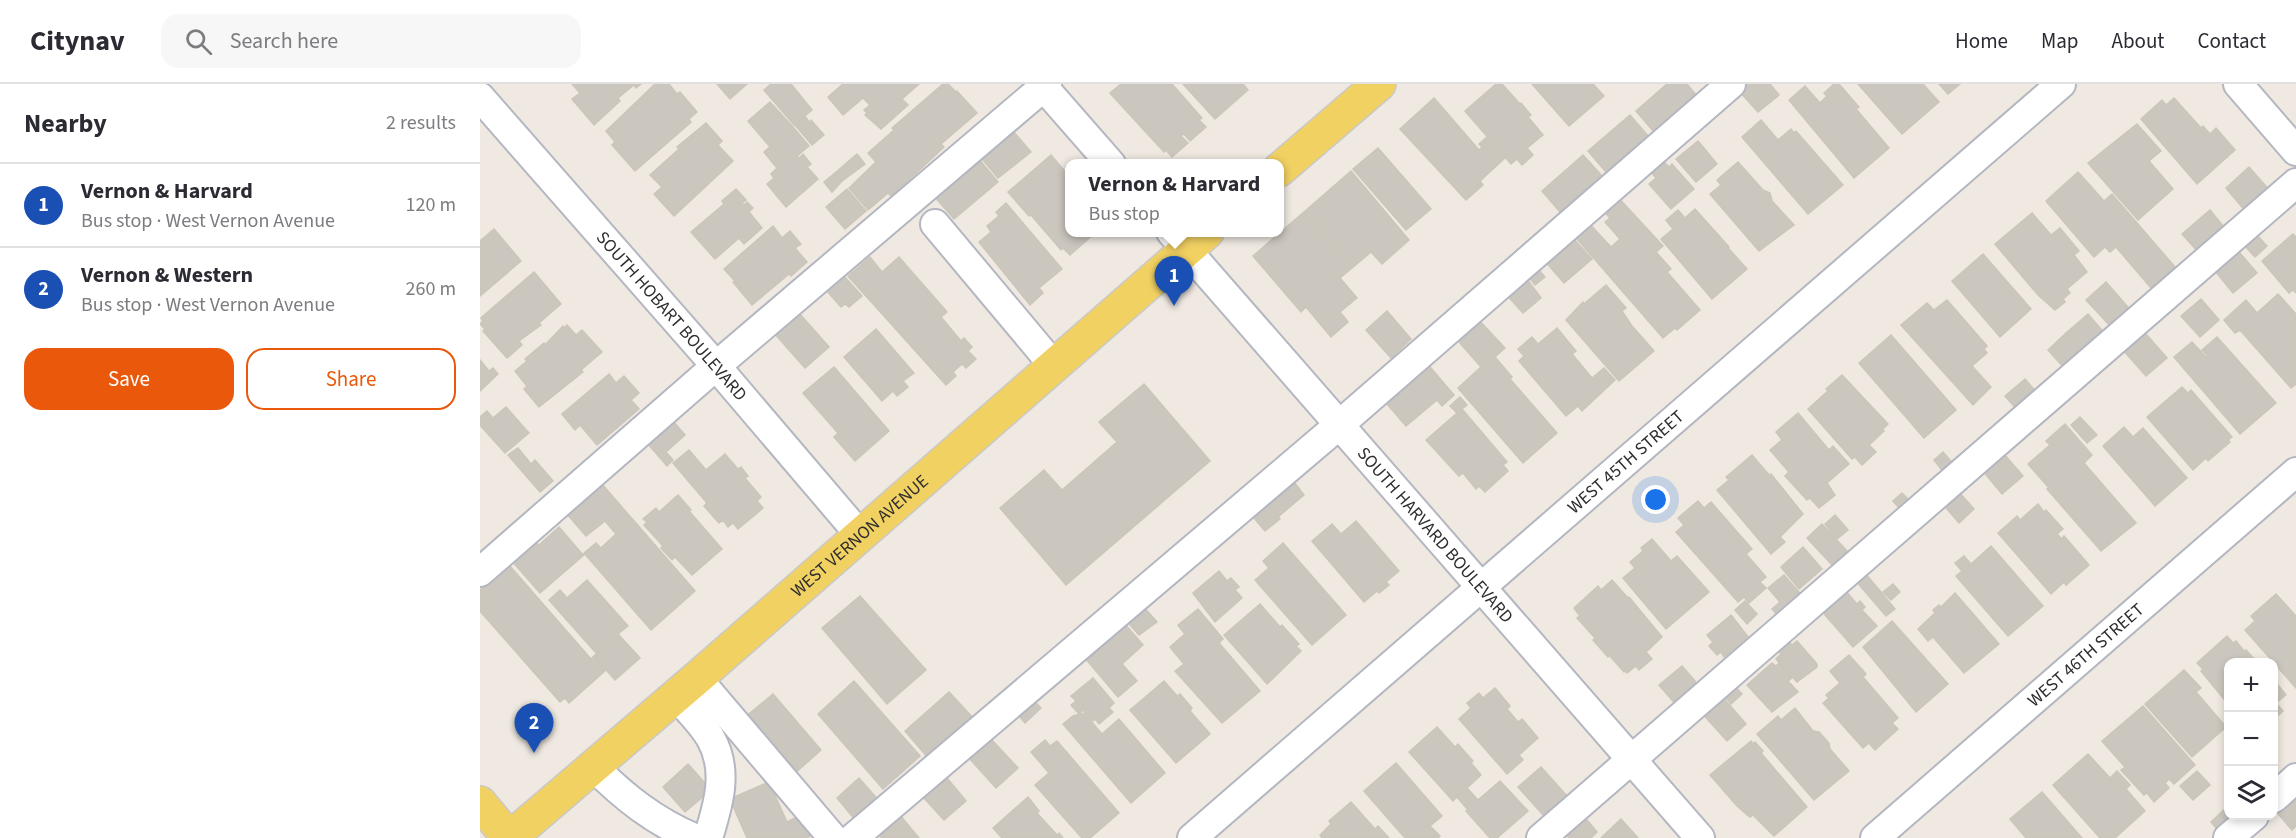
<!DOCTYPE html>
<html lang="en">
<head>
<meta charset="utf-8">
<style>
  body { margin:0; font-family:"Source Sans 3",sans-serif; background:#f7f7f7; color:#2b2b33 }
  .controls { position:absolute; right:18px; bottom:18px; display:grid; overflow:hidden; border-radius:12px; box-shadow:0 3px 9px #0003 }
  .controls button { width:54px; height:54px; display:grid; place-items:center; padding:0; border:0; border-bottom:2px solid #e1e1e2; background:#fff; color:#2b2b33; font:30px sans-serif }
  .you { position:absolute; left:1176px; top:416px; width:21px; height:21px; margin:-15px; border:4px solid #fff; border-radius:50%; background:#1a73e8; box-shadow:0 0 0 9px #1a73e833 }
  .badge { display:grid; place-items:center; width:39px; height:39px; border-radius:50%; background:#ea580c; color:#fff; font-size:20px; font-weight:700 }
  .pin { position:absolute; translate:-50% -50px; filter:drop-shadow(0 2px 3px #0008) }
  .pin::after { content:''; position:absolute; top:32px; width:21px; height:18px; background:inherit; clip-path:polygon(0 0,100% 0,50% 100%) }
  .popup { position:absolute; left:585px; top:75px; width:219px; height:78px; box-sizing:border-box; display:grid; place-content:center; border-radius:12px; background:#fff; filter:drop-shadow(0 2px 4px #0005); font-size:20px; white-space:nowrap; color:#7c7c81 }
  .popup b { font-size:22px; color:#2b2b33 }
  .popup::after { content:''; position:absolute; left:50%; top:100%; margin-left:-12px; border:12px solid transparent; border-top-color:#fff }
  .list { margin:0; padding:0; list-style:none }
  h2 { display:flex; justify-content:space-between; align-items:center; height:78px; margin:0; padding:0 24px; font-size:26px }
  h2 small { font-size:20px; font-weight:400; color:#7c7c81 }
  .list li { display:grid; grid-template-columns:39px 1fr auto; gap:18px; align-items:center; box-sizing:border-box; height:84px; padding:0 24px; border-top:2px solid #e1e1e2 }
  .list b { display:block; font-size:22px; white-space:nowrap }
  .list p { margin:0; font-size:20px; white-space:nowrap; color:#7c7c81 }
  .list em { font-size:20px; font-style:normal; color:#7c7c81 }
  .actions { display:flex; gap:12px; padding:18px 24px }
  .actions a { flex:1; padding:14px 0; border:2px solid #ea580c; border-radius:18px; text-align:center; font-size:21px; color:#ea580c }
  .actions .main { background:#ea580c; color:#fff }
  .icon { flex:none; width:33px; height:33px; fill:none; stroke:currentColor; stroke-width:2; stroke-linecap:round; stroke-linejoin:round }
  .map { position:relative; flex:none; width:1816px; height:754px; overflow:hidden }
  header { display:flex; align-items:center; gap:36px; box-sizing:border-box; height:84px; padding:0 30px; background:#fff; border-bottom:2px solid #e1e1e2 }
  header strong { font-size:28px }
  nav { display:flex; gap:33px; margin-inline-start:auto; font-size:21px }
  .search { width:420px; height:54px; background:#f7f7f7; display:flex; align-items:center; gap:15px; box-sizing:border-box; padding:0 21px; border-radius:18px; color:#7c7c81; font-size:22px }
  main { display:flex }
  aside { flex:1; background:#fff }
  .map>svg:first-child { display:block }
  .building { fill:#cbc7bf; stroke:#cbc5ba; stroke-width:1.5 }
  .lines { fill:none; stroke-linecap:round; stroke-linejoin:round }
  .minor-casing { stroke:#b4b7c1; stroke-width:32 }
  .major-casing { stroke:#c9c9c9; stroke-width:36 }
  .minor { stroke:#fff; stroke-width:28 }
  .major { stroke:#f2d163; stroke-width:33 }
  .labels { text-anchor:middle; stroke-width:5; stroke-linejoin:round; paint-order:stroke }
  .street-label { font-size:18px; fill:#2e2e2e; stroke:#fff }
</style>
</head>
<body>
<header>
<strong>Citynav</strong>
<div class="search"><svg class="icon" aria-label="search" viewBox="0 0 24 24"><circle cx="10" cy="10" r="6"/><path d="M15 15l6 6"/></svg>Search here</div>
<nav><a>Home</a><a>Map</a><a>About</a><a>Contact</a></nav>
</header>
<main>
<aside>
<h2>Nearby<small>2 results</small></h2>
<ul class="list">
<li><span class="badge" style="background:#1a4fb4">1</span><div><b>Vernon &amp; Harvard</b><p>Bus stop · West Vernon Avenue</p></div><em>120 m</em></li>
<li><span class="badge" style="background:#1a4fb4">2</span><div><b>Vernon &amp; Western</b><p>Bus stop · West Vernon Avenue</p></div><em>260 m</em></li>
</ul>
<div class="actions"><a class="main">Save</a><a>Share</a></div>
</aside>
<div class="map">
<svg width="1816" height="754" viewBox="0 0 1816 754">
  <rect width="100%" height="100%" fill="#efe9e1"/>
  <!-- building -->
  <g class="building">
    <path d="M92 0H161L156 4 154 1 138 14 140 17 114 41 92 15 100 9Z"/>
    <path d="M175 0H189L197 10 200 8 217 28 209 35 211 38 155 87 132 61 135 58 126 47Z"/>
    <path d="M237 0H267L250 15Z"/>
    <path d="M291 0H311L332 26 314 41 284 6Z"/>
    <path d="M363 0H439L422 15 428 21 401 45 385 31 387 29 384 26 390 21 383 14 363 31 348 13Z"/>
    <path d="M463 0H468L476 8 477 7 497 29 461 60 464 63 431 94 411 112 408 109 388 126 369 104 396 78 388 69 414 46 412 44Z"/>
    <path d="M641 0H692L722 34 719 36 726 43 710 57 704 50 701 52 708 59 692 73 686 66 684 68 630 9Z"/>
    <path d="M703 0H763L768 6 735 35Z"/>
    <path d="M1016 0H1022L1040 20 1041 19 1051 31 1048 33 1063 51 1047 64 1053 71 1042 81 1037 75 1031 80 985 27Z"/>
    <path d="M1052 0H1113L1124 12 1089 42Z"/>
    <path d="M1187 0H1207L1216 11 1174 48 1156 27Z"/>
    <path d="M1269 0H1290L1299 11 1278 28 1260 8Z"/>
    <path d="M1354 0H1359L1379 23 1376 25 1409 64 1374 94 1309 16 1325 2 1340 19 1347 12 1344 9Z"/>
    <path d="M1378 0H1443L1459 18 1422 50Z"/>
    <path d="M1459 0H1480L1468 10Z"/>
    <path d="M954 14 999 66 1002 63 999 60 1008 52 1026 73 1000 97 1003 101 986 116 920 45Z"/>
    <path d="M1694 14 1721 44 1723 42 1730 50 1736 44 1755 66 1717 100 1661 35 1682 16 1686 21Z"/>
    <path d="M290 18 313 43 290 63 268 37Z"/>
    <path d="M1150 31 1168 52 1126 88 1108 67Z"/>
    <path d="M325 32 329 38 331 36 344 51 332 61 315 41Z"/>
    <path d="M1281 36 1298 56 1311 45 1314 49 1316 47 1363 101 1328 130 1262 53Z"/>
    <path d="M226 39 242 57 238 61 253 77 194 132 174 110 182 103 170 91 199 65 197 63Z"/>
    <path d="M1657 40 1681 67 1669 77 1693 105 1658 136 1608 79Z"/>
    <path d="M313 43 329 62 317 72 319 74 323 70 331 80 327 83 338 95 306 123 287 100 294 94 291 90 297 84 284 68Z"/>
    <path d="M532 46 551 68 518 94 503 76 511 69 508 66Z"/>
    <path d="M1218 57 1237 80 1216 98 1196 75Z"/>
    <path d="M898 64 951 125 926 146 873 85Z"/>
    <path d="M377 70 385 80 362 97 355 89Z"/>
    <path d="M571 71 589 92V148H616L590 171 583 164 581 166 551 131 549 132 528 108Z"/>
    <path d="M1103 71 1122 92 1080 128 1062 107Z"/>
    <path d="M498 74 518 98 474 135 454 112Z"/>
    <path d="M1183 77 1189 83 1192 80 1214 105 1191 125 1169 100 1176 94 1171 88Z"/>
    <path d="M1258 78 1283 106 1290 109 1292 117 1314 141 1279 167 1230 110 1241 101 1237 96Z"/>
    <path d="M1769 83 1790 107 1766 128 1746 104Z"/>
    <path d="M871 87 929 156 902 180 891 168 872 184 824 128Z"/>
    <path d="M1598 88 1624 117 1632 110 1695 183 1671 204 1636 163 1630 168 1625 163 1614 173 1566 117Z"/>
    <path d="M355 89 362 97 352 108 344 98Z"/>
    <path d="M256 105 266 116 262 119 264 121 267 118 273 124 269 128 282 144 264 160 259 154 235 175 211 148 244 120 242 117Z"/>
    <path d="M367 105 386 127 365 145 346 123Z"/>
    <path d="M1134 109 1183 162 1176 168 1191 185 1187 188 1220 226 1197 246 1195 244 1183 254 1091 148 1105 135 1131 163 1140 155 1125 138 1130 134 1119 122Z"/>
    <path d="M526 119 582 185 559 204 563 209 550 221 499 158 511 148 507 142 519 132 516 128Z"/>
    <path d="M1215 125 1249 163 1248 164 1267 185 1232 215 1181 155 1193 145 1186 136 1198 126 1205 134Z"/>
    <path d="M1730 126 1748 148 1721 171 1702 150Z"/>
    <path d="M824 128 872 184 860 194 877 214 860 228 868 238 851 253 826 223 821 228 773 172Z"/>
    <path d="M1552 129 1571 151 1580 144 1599 167 1594 171 1607 188 1587 205 1590 209 1583 215 1585 218 1575 226 1558 211 1515 160Z"/>
    <path d="M293 142 302 154 310 147 321 160 315 164 327 178 311 192 309 190 272 221 253 198 255 197 244 185Z"/>
    <path d="M14 145 41 177 0 212V157Z"/>
    <path d="M1775 149 1787 162 1775 173 1763 160Z"/>
    <path d="M1813 150 1816 153V209L1813 206 1809 209 1782 177Z"/>
    <path d="M1091 152 1112 175 1084 199 1064 176Z"/>
    <path d="M1759 168 1777 189 1753 209 1736 188Z"/>
    <path d="M1503 170 1551 225 1520 253 1472 197Z"/>
    <path d="M390 173 402 188 419 173 467 228 461 233 481 257 484 254 492 263 488 267 496 275 486 284 482 280 473 288 476 292 466 301 368 192Z"/>
    <path d="M1054 181 1065 193 1055 201 1045 188Z"/>
    <path d="M54 188 81 220 59 239 61 241 39 257 42 261 27 274 3 247 5 245 0 240 3 237 1 234Z"/>
    <path d="M1043 190 1061 214 1043 229 1023 207Z"/>
    <path d="M363 191 382 212 369 223 365 220 361 223 347 207Z"/>
    <path d="M1626 198 1653 229 1634 246 1606 216Z"/>
    <path d="M1126 201 1146 224 1142 227 1152 242 1174 267 1139 297 1086 236 1103 218 1104 220Z"/>
    <path d="M1798 210 1816 230V300L1811 304 1760 246 1755 249 1744 236 1766 216 1777 229Z"/>
    <path d="M1721 215 1739 236 1720 253 1701 232Z"/>
    <path d="M1467 216 1507 262 1504 265 1507 269 1492 282 1511 303 1493 321 1421 241 1447 219 1454 226Z"/>
    <path d="M907 227 931 255 911 274 886 246Z"/>
    <path d="M319 229 349 263 325 284 295 250Z"/>
    <path d="M1608 230 1626 251 1604 269 1586 249Z"/>
    <path d="M995 232 1025 264 1015 273 1032 293 1030 295 1077 349 1043 379 978 304 1001 283 973 251Z"/>
    <path d="M87 241 96 251 102 246 122 268 101 286 103 288 59 323 44 305 47 302 35 287 47 277 45 275 64 259 65 261 83 242 85 244Z"/>
    <path d="M1077 244 1096 267 1092 270 1112 294 1124 284 1135 296 1102 327 1098 322 1086 332 1039 277 1044 272 1038 265 1052 253 1058 260Z"/>
    <path d="M396 245 434 289 423 297 428 303 417 312 413 307 402 317 364 273Z"/>
    <path d="M1586 249 1604 269 1586 286 1568 266Z"/>
    <path d="M1665 249 1687 274 1666 292 1644 267Z"/>
    <path d="M1411 251 1476 326 1444 354 1379 279Z"/>
    <path d="M1737 253 1796 319 1760 350 1694 273 1712 258 1726 273 1728 272 1722 266Z"/>
    <path d="M0 276 9 287 13 284 18 290 0 307Z"/>
    <path d="M944 276 974 311 962 322 957 316 926 342 901 313Z"/>
    <path d="M354 283 409 347 375 377 354 353 358 349 323 309Z"/>
    <path d="M129 290 136 299 144 292 159 309 151 316 159 325 117 361 100 341 95 346 82 330Z"/>
    <path d="M1362 291 1408 340 1402 346 1404 347 1389 361 1396 368 1382 381 1375 373 1372 375 1328 325 1348 307 1346 305Z"/>
    <path d="M1545 295 1559 311 1539 328 1525 312Z"/>
    <path d="M664 300 730 377 586 501 520 424 564 386 582 406 637 358 619 338Z"/>
    <path d="M1702 303 1708 309 1711 306 1752 353 1748 356 1750 358 1728 377 1726 374 1713 386 1667 333Z"/>
    <path d="M980 313 987 321 982 325 1027 378 1023 381 1028 387 1005 408 999 402 996 405 983 389 979 392 946 356 977 329 970 322Z"/>
    <path d="M26 323 49 349 25 369 0 341V333L7 327 13 334Z"/>
    <path d="M1318 329 1349 366 1353 362 1369 380 1347 399 1355 411 1339 424 1330 414 1327 416 1305 392 1309 388 1290 366 1302 356 1296 348Z"/>
    <path d="M1600 333 1617 351 1607 359 1591 341Z"/>
    <path d="M193 337 205 351 186 368 193 376 187 382 168 360Z"/>
    <path d="M1585 340 1612 371 1604 379 1656 439 1621 467 1567 405 1569 404 1548 380 1570 361 1566 357Z"/>
    <path d="M1644 343 1653 353 1663 344 1707 394 1675 422 1623 362Z"/>
    <path d="M38 364 51 380 55 376 73 397 60 408 28 371Z"/>
    <path d="M209 366 226 386 245 370 258 385 261 383 268 392 265 394 281 413 277 417 283 424 258 445 253 439 248 443 243 436 239 439 224 422 227 419 193 379Z"/>
    <path d="M1463 368 1475 382 1465 390 1454 376Z"/>
    <path d="M1524 370 1543 392 1522 410 1503 387Z"/>
    <path d="M1272 371 1290 392 1291 390 1323 430 1300 453 1305 458 1291 470 1237 406 1249 396 1246 393Z"/>
    <path d="M810 393 824 411 799 432 784 415Z"/>
    <path d="M121 399 215 507 171 546 104 469 116 459 121 464 136 450 125 437 106 452 87 430Z"/>
    <path d="M1477 406 1494 425 1479 439 1461 418Z"/>
    <path d="M1422 409 1430 417 1421 426 1413 417Z"/>
    <path d="M198 411 211 426 209 427 242 465 212 491 195 473 192 476 181 464 183 462 164 441 167 438 163 435 176 424 179 428Z"/>
    <path d="M784 415 800 435 785 447 768 427Z"/>
    <path d="M1218 417 1224 424 1231 418 1272 465 1266 470 1286 493 1280 498 1286 504 1269 519 1264 513 1258 518 1196 448 1204 441 1198 434Z"/>
    <path d="M1558 420 1564 428 1566 426 1583 445 1577 450 1582 455 1584 452 1609 481 1586 501 1584 498 1571 510 1518 449 1537 432 1540 436Z"/>
    <path d="M1355 431 1368 446 1357 455 1345 440Z"/>
    <path d="M876 437 919 487 906 498 909 501 899 509 897 507 884 518 832 457 852 440 861 450Z"/>
    <path d="M1342 440 1367 467 1352 481 1327 454Z"/>
    <path d="M79 443 103 471 105 470 60 509 32 477 54 457 59 461Z"/>
    <path d="M1172 455 1191 477 1197 472 1229 508 1186 545 1143 494 1155 484 1150 478 1163 467 1161 464Z"/>
    <path d="M803 459 866 531 832 561 775 496 789 484 783 477Z"/>
    <path d="M1511 462 1563 522 1528 552 1476 492 1482 487 1475 479 1484 472 1491 480Z"/>
    <path d="M1323 463 1342 485 1319 505 1301 483Z"/>
    <path d="M29 481 111 575 114 572 126 586 89 619 85 614 80 618 0 527V506Z"/>
    <path d="M739 487 747 497 751 494 759 503 755 506 762 514 735 538 713 509Z"/>
    <path d="M1385 489 1415 525 1406 532 1376 497Z"/>
    <path d="M1304 491 1325 515 1301 535 1292 525 1300 518 1288 504Z"/>
    <path d="M107 496 148 542 138 550 160 574 135 596 114 572 131 557 116 569 69 516 80 506 87 514Z"/>
    <path d="M1132 496 1148 514 1149 513 1182 553 1166 568 1172 575 1159 586 1156 582 1147 589 1145 586 1144 588 1129 571 1128 573 1113 556 1115 554 1097 534 1100 532 1094 524 1118 502 1121 506Z"/>
    <path d="M1413 500 1420 508 1411 516 1403 508Z"/>
    <path d="M1363 504 1377 520 1380 517 1385 523 1382 526 1397 542 1373 563 1339 524Z"/>
    <path d="M1475 509 1519 560 1484 589 1453 553 1448 557 1438 545 1455 529 1453 526 1459 521 1461 523Z"/>
    <path d="M1796 510 1816 532V604L1765 546 1775 537 1771 532Z"/>
    <path d="M380 512 446 586 407 620 342 544Z"/>
    <path d="M1265 517 1277 530 1267 540 1255 526Z"/>
    <path d="M661 520 677 538 659 551 644 534Z"/>
    <path d="M780 520 800 543 802 541 819 560 816 562 821 567 787 600 744 551Z"/>
    <path d="M718 525 743 555 739 559 780 607 742 639 695 587 704 580 690 563 705 550 698 541Z"/>
    <path d="M1251 531 1269 554 1244 573 1241 568 1237 571 1229 562 1233 558 1227 551Z"/>
    <path d="M1412 537 1468 600 1436 628 1383 563Z"/>
    <path d="M644 539 663 561 642 580 657 597 638 613 605 574Z"/>
    <path d="M1747 552 1753 559 1756 557 1764 567 1766 566 1777 578H1748V620L1721 587 1723 585 1717 579Z"/>
    <path d="M1317 557 1337 580V583L1317 598 1296 575 1301 570 1298 567 1309 558 1312 561Z"/>
    <path d="M1369 571 1386 590 1383 593 1418 634 1412 639 1418 645 1395 666 1389 659 1383 664 1343 619 1349 614 1346 611 1360 599 1350 587Z"/>
    <path d="M1292 579 1296 582 1299 579 1312 594 1308 597 1318 608 1292 628 1267 601Z"/>
    <path d="M1202 582 1221 604 1198 623 1179 601Z"/>
    <path d="M1704 586 1721 604 1716 608 1746 643 1712 673 1665 620Z"/>
    <path d="M613 594 634 619 629 624 633 628 619 640 615 635 613 637 603 626 599 630 591 621 596 617 591 612Z"/>
    <path d="M1794 596 1806 611 1796 619 1803 627 1794 635Z"/>
    <path d="M374 597 440 672 403 705 338 630Z"/>
    <path d="M684 597 697 612 700 610 712 624 710 627 730 650 696 679 650 626Z"/>
    <path d="M1253 600 1262 610 1251 620 1242 609Z"/>
    <path d="M1015 604 1030 622 1027 625 1038 638 1042 635 1058 654 1039 671 1043 676 1027 690 979 635 991 624 987 619 999 609 1003 614Z"/>
    <path d="M469 608 494 635 449 675 425 647Z"/>
    <path d="M293 610 341 666 313 691 264 634Z"/>
    <path d="M1240 610 1266 640 1247 657 1220 627Z"/>
    <path d="M555 618 561 624 545 639 539 632Z"/>
    <path d="M1663 622 1715 681 1694 700 1689 695 1685 699 1689 704 1674 718 1667 709 1664 711 1641 686 1645 683 1622 657Z"/>
    <path d="M1315 624 1333 647 1339 648 1349 659 1350 665 1369 687 1334 716 1277 650 1298 632 1301 636Z"/>
    <path d="M604 629 622 650 639 635 685 689 651 719 583 640 593 632Z"/>
    <path d="M957 643 975 663 978 660 993 677 991 679 1001 691 987 704 998 716 1020 697 1048 727 1017 754H1010L986 727 988 726 977 713 973 717 929 668Z"/>
    <path d="M511 655 538 684 516 704 489 674Z"/>
    <path d="M565 656 570 662 577 657 639 729 610 754H602L555 701 569 689 551 668Z"/>
    <path d="M1271 657 1273 660 1275 658 1283 667 1281 669 1327 723 1294 752 1273 731 1270 733 1266 730 1257 722 1230 691Z"/>
    <path d="M1608 670 1630 694 1637 687 1650 701 1646 705 1665 727 1635 754H1620L1573 701Z"/>
    <path d="M916 679 962 732 950 742 960 752 958 754H925L884 707Z"/>
    <path d="M208 680 231 706 205 728 183 703Z"/>
    <path d="M1061 683 1087 712 1064 732 1038 703Z"/>
    <path d="M1717 687 1730 701 1713 716 1700 702Z"/>
    <path d="M379 694 399 717 376 737 357 714Z"/>
    <path d="M467 694 486 717 464 736 444 714Z"/>
    <path d="M289 698 307 738 315 734 331 752 326 754H267L250 715Z"/>
    <path d="M1816 702V742L1812 746 1794 725Z"/>
    <path d="M1562 708 1602 754H1546L1530 735Z"/>
    <path d="M548 713 559 727 557 729 577 751 579 749 583 754H522L513 744Z"/>
    <path d="M871 718 895 745 898 742 909 754H842L840 751 851 740 849 737Z"/>
    <path d="M1748 722V732H1755L1738 746 1731 738Z"/>
    <path d="M419 730 439 754H402L397 749Z"/>
    <path d="M1102 730 1117 748 1111 754H1089L1083 746Z"/>
    <path d="M1141 735 1158 754H1121Z"/>
  </g>
  <g class="lines">
    <!-- minor casing -->
    <g class="minor-casing">
      <g id="minor">
        <path d="M561 0 631 80"/>
        <path d="M1758 0 1816 67"/>
        <path id="s1" d="M0 13 236 282 380 451"/>
        <path d="M455 140 574 282"/>
        <path id="s2" d="M691 148 1220 754"/>
        <path d="M0 488 236 282 567 0"/>
        <path d="M217 594 353 754"/>
        <path d="M196 612C207 625 223 640 231 655 249 687 238 722 228 754"/>
        <path d="M114 683C144 713 174 737 214 754"/>
        <path d="M1794 714 1816 694"/>
        <path d="M373 754 859 341 1251 0"/>
        <path id="s3" d="M712 754 1581 0"/>
        <path d="M1061 754 1816 99"/>
        <path id="s4" d="M1395 754 1816 388"/>
        <path d="M1748 754 1774 732"/>
      </g>
    </g>
    <!-- major casing -->
    <g class="major-casing">
      <g id="major">
        <path d="M799 86 899 0"/>
        <path d="M0 719 29 754"/>
        <path id="s5" d="M30 754 217 594 727 148"/>
      </g>
    </g>
    <!-- minor -->
    <use href="#minor" class="minor"/>
    <!-- major -->
    <use href="#major" class="major"/>
  </g>
  <g class="labels">
    <!-- street labels -->
    <g class="street-label">
      <text dy="6" stroke="none"><textPath href="#s1" startOffset="291">SOUTH HOBART BOULEVARD</textPath></text>
      <text dy="6" stroke="none"><textPath href="#s3" startOffset="574">WEST 45TH STREET</textPath></text>
      <text dy="6" stroke="none"><textPath href="#s2" startOffset="402">SOUTH HARVARD BOULEVARD</textPath></text>
      <text dy="6" stroke="none"><textPath href="#s5" startOffset="462">WEST VERNON AVENUE</textPath></text>
      <text dy="6" stroke="none"><textPath href="#s4" startOffset="279">WEST 46TH STREET</textPath></text>
    </g>
  </g>
</svg>
<div class="controls">
<button>+</button>
<button>−</button>
<button><svg class="icon" aria-label="layers" viewBox="0 0 24 24"><path d="M12 4l9 5-9 5-9-5zM3 14l9 5 9-5"/></svg></button>
</div>
<div class="you"></div>
<div class="pin badge" style="left:694px;top:222px;background:#1a4fb4">1</div>
<div class="popup"><b>Vernon &amp; Harvard</b>Bus stop</div>
<div class="pin badge" style="left:54px;top:669px;background:#1a4fb4">2</div>
</div>
</main>
</body>
</html>
